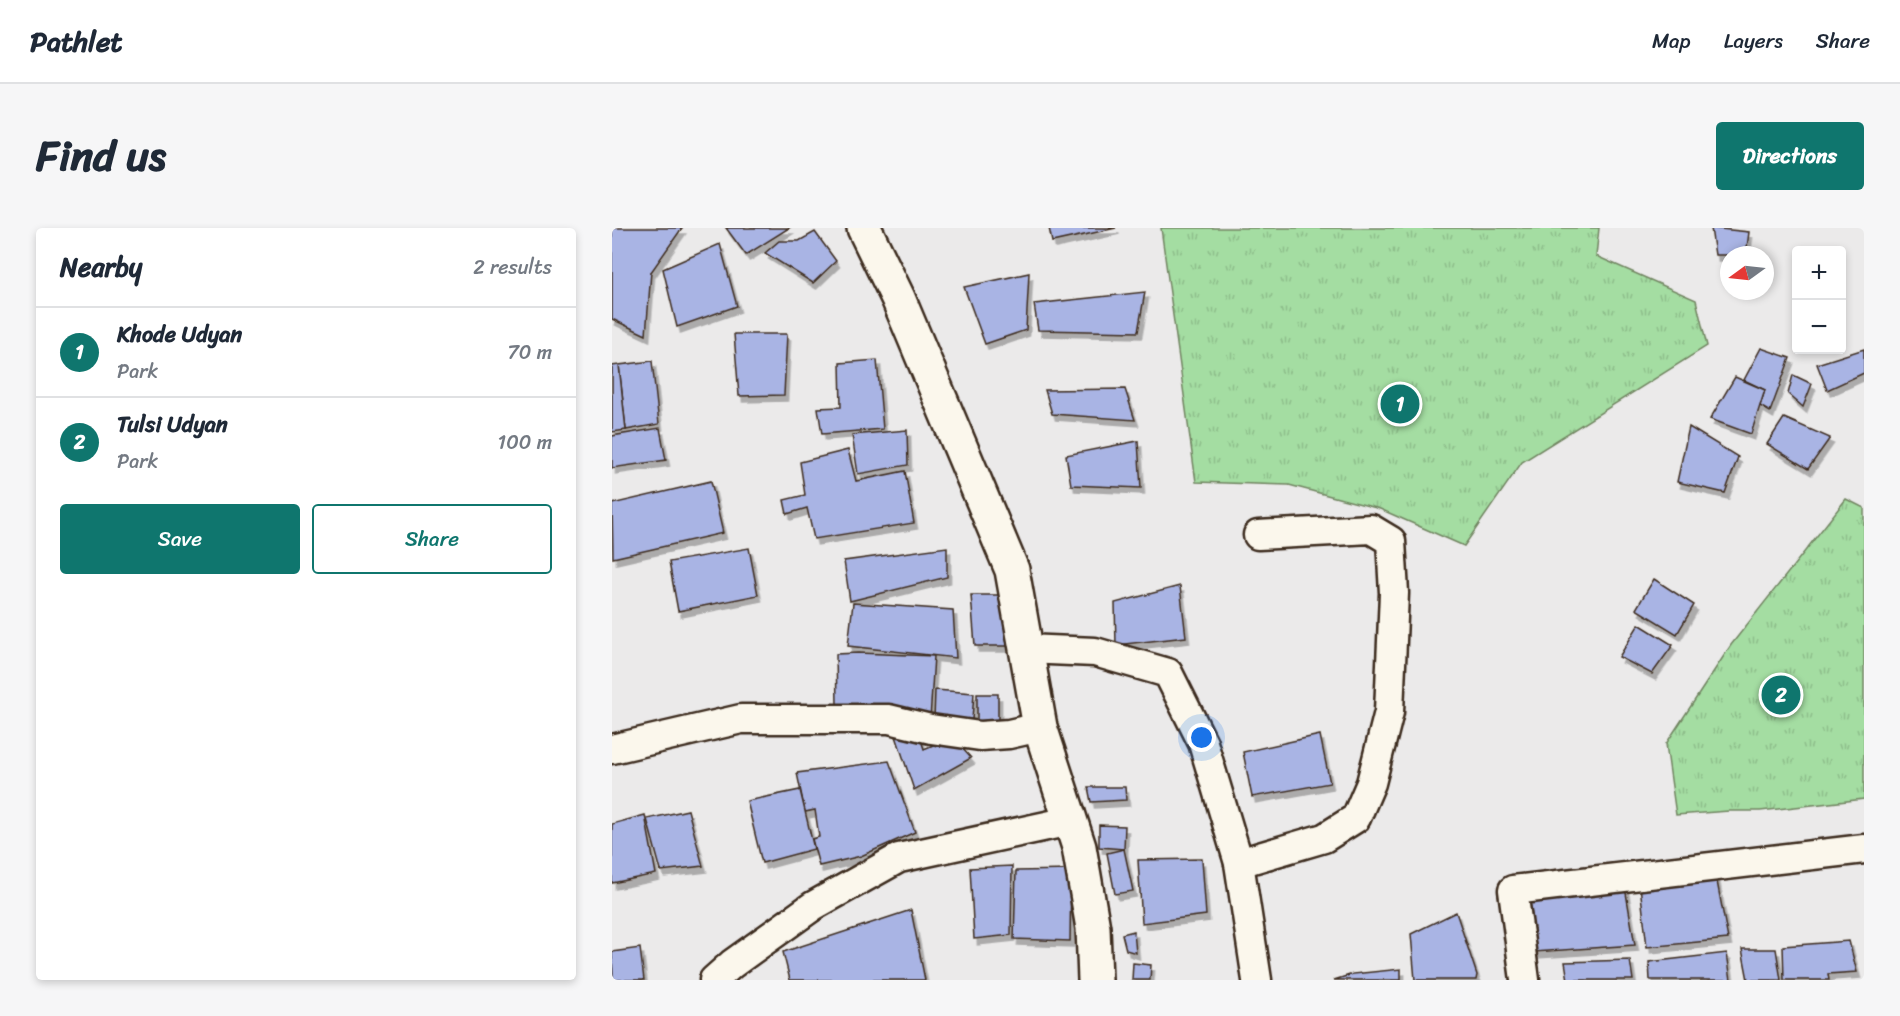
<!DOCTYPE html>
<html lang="en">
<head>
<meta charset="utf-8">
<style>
  body { margin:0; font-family:Sriracha,sans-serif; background:#f6f6f7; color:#1f2937 }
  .controls { position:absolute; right:18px; top:18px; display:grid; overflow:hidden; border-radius:6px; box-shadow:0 3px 9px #0003 }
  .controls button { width:54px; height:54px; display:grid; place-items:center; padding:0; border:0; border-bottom:2px solid #e0e1e3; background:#fff; color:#1f2937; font:30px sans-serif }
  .compass { position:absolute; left:1108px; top:18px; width:54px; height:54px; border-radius:50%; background:#fff; box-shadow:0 3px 9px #0003; rotate:255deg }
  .you { position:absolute; left:590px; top:510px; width:21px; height:21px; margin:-15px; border:4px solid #fff; border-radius:50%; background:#1a73e8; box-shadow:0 0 0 9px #1a73e833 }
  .badge { display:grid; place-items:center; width:39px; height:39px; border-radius:50%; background:#0f766e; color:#fff; font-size:20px; font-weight:700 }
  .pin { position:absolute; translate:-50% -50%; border:3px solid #fff; box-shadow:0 2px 6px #0006 }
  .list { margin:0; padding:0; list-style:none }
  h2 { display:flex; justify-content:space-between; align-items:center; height:78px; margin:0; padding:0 24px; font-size:26px }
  h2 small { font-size:20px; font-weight:400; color:#747a83 }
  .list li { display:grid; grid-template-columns:39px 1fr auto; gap:18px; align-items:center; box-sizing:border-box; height:90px; padding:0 24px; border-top:2px solid #e0e1e3 }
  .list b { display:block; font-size:22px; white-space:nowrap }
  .list p { margin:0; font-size:20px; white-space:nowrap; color:#747a83 }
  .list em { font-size:20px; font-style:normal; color:#747a83 }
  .actions { display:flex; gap:12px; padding:18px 24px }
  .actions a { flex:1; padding:14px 0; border:2px solid #0f766e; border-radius:6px; text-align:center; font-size:21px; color:#0f766e }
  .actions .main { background:#0f766e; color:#fff }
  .map { position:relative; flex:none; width:1252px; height:752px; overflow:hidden; border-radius:6px }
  header { display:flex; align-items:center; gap:36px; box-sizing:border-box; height:84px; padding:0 30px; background:#fff; border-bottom:2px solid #e0e1e3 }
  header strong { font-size:28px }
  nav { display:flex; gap:33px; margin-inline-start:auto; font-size:21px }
  .intro { display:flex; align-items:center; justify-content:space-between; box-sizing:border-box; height:144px; padding:0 36px }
  h1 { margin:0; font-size:42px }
  .button { padding:15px 27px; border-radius:6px; background:#0f766e; color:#fff; font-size:21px; font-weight:700 }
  main { display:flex; gap:36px; padding:0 36px }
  aside { flex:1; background:#fff; border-radius:6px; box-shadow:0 3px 9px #0003 }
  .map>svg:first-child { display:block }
  .park { fill:url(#park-tufts); stroke:#708460; stroke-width:1.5 }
  .building { fill:#a9b4e4; stroke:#3b2a1e; stroke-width:1.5; filter:url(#shadow) }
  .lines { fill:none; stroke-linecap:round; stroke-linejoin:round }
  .minor-casing { stroke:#3b2a1e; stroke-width:33 }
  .tertiary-casing { stroke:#3b2a1e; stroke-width:38 }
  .minor { stroke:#fbf7ec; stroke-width:28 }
  .tertiary { stroke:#fbf7ec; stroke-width:33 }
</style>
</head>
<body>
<header>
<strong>Pathlet</strong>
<nav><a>Map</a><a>Layers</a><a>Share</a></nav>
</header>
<div class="intro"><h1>Find us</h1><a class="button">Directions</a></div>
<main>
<aside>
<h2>Nearby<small>2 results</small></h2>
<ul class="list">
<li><span class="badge">1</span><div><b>Khode Udyan</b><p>Park</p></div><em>70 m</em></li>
<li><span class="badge">2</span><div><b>Tulsi Udyan</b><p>Park</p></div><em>100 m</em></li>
</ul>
<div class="actions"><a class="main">Save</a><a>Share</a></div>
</aside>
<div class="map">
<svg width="1252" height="752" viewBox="0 0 1252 752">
  <defs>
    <pattern id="park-tufts" width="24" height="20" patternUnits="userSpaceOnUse" patternTransform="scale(1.5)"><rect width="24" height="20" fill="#a4dda2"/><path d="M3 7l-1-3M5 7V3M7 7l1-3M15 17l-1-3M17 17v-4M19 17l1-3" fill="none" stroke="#8ebe8b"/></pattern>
    <filter id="shadow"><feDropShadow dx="3.5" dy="6" stdDeviation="0" flood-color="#0004"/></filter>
  </defs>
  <rect width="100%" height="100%" fill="#ebeaea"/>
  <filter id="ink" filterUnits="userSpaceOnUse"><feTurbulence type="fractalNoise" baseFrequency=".0167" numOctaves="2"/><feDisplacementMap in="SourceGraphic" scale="12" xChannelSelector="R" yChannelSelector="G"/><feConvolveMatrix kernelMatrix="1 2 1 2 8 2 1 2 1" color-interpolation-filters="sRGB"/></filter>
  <g filter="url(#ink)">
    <!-- park -->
    <g class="park">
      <path d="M549 0H987L984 28 1084 72 1095 118 910 234 852 318 768 281 677 257 584 254Z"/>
      <path d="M1234 271 1252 280V571L1148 583H1117L1064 587 1054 516 1119 417Z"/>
    </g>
    <!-- building -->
    <g class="building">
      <path d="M0 0H70L39 44 34 107 0 91Z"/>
      <path d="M114 0H177L134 27Z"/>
      <path d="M437 0H504L440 14Z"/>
      <path d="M1099 0 1137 4 1134 27H1103Z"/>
      <path d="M203 4 224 33 201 55 153 25 167 13H187Z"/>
      <path d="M108 16 125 78 65 99 51 41Z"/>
      <path d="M417 45 414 102 373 116 352 59Z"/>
      <path d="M533 64 526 104 426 102 422 76Z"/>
      <path d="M122 106H175L172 167 127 168Z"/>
      <path d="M1149 120 1178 130 1158 184 1148 178 1153 162 1132 152Z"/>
      <path d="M1252 121V145L1215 162 1205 136Z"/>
      <path d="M265 132 271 201 210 206 206 180 229 179 228 135Z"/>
      <path d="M40 133 47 196 14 202 7 137Z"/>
      <path d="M7 137 14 202 0 204V138Z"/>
      <path d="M1181 147 1200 156 1191 179 1176 166Z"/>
      <path d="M1123 149 1153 162 1139 206 1098 191Z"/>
      <path d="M513 161 523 192 440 186 433 162Z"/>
      <path d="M1172 190 1218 210 1196 241 1155 216Z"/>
      <path d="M1077 199 1126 229 1113 265 1065 254Z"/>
      <path d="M48 200 54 232 0 240V208Z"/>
      <path d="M295 202 296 237 246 246 240 207Z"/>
      <path d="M526 213 529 260 459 257 454 227Z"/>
      <path d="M236 222 244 253 293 243 302 295 202 311 195 280 175 286 172 272 193 267 188 234Z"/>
      <path d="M99 253 111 305 1 330 0 276Z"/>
      <path d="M335 319V349L238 373 232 333Z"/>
      <path d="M137 320 146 367 66 383 57 334Z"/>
      <path d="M1042 351 1082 377 1065 406 1024 381Z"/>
      <path d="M568 358 574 409 504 417 503 375Z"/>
      <path d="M359 367H397L401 418H363Z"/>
      <path d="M241 375 341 382 344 430 236 418Z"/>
      <path d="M1027 396 1061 417 1040 446 1007 429Z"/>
      <path d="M246 425 322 428 318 492 225 476 224 426Z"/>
      <path d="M323 462 362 465 360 492 322 491Z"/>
      <rect x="365" y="466" width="21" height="27"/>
      <path d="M304 497 312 521 340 509 359 530 302 562 284 508Z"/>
      <path d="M708 507 718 555 640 569 631 524Z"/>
      <path d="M277 533 303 604 249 628 207 638 200 611 207 609 203 582 193 584 185 545Z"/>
      <path d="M476 559H513L514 572 479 574Z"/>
      <path d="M188 562 202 621 150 635 135 573Z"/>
      <path d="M76 582 91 638 49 643 35 591Z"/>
      <path d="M33 587 44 646 0 655V596Z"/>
      <path d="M487 597 513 598 512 621 487 619Z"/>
      <path d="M512 621 521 663 503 666 495 625Z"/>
      <path d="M590 631 594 687 530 695 526 632Z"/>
      <path d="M400 638 399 707 362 711 358 640Z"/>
      <path d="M459 642 458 713 402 711 404 643Z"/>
      <path d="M1104 648 1116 711 1035 719 1028 658Z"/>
      <path d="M1013 659 1023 717 922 724 917 673Z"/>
      <path d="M299 682 313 752H178L171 724Z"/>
      <path d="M844 684 865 747 864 752H803L799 706Z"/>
      <path d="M522 703 524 725 514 722 510 706Z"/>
      <path d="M1237 713 1245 744 1216 746 1217 752H1172L1171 718Z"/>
      <path d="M28 720 32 752H1L0 724Z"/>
      <path d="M1130 721H1164L1169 752H1136Z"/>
      <path d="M1115 725 1119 752H1038L1037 734Z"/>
      <path d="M1018 732 1021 752H956L953 734Z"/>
      <path d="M521 735 539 737 538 752H520Z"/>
      <path d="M789 741V752H722L741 746Z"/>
    </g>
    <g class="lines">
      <!-- minor casing -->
      <g class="minor-casing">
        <g id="minor">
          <path d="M414 421 483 424 556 445 591 515 627 635 645 752"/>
          <path d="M0 521 129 491H277L319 501 368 508 397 506 428 499"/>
          <path d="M627 635 712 610 744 590 759 555 777 484 782 365 779 313 759 301 646 307"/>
          <path d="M102 752 120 736 201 678 287 630 458 593"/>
          <path d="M913 752 901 662 1252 621"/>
        </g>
      </g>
      <!-- tertiary casing -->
      <g class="tertiary-casing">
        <path id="tertiary" d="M252 0 286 70 400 342 428 499 467 619 481 700 483 752"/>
      </g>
      <!-- minor -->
      <use href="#minor" class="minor"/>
      <!-- tertiary -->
      <use href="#tertiary" class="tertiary"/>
    </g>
  </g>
</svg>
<div class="controls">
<button>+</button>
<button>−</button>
</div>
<svg class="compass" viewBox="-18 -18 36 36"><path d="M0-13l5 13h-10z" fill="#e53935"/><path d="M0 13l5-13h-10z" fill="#747a83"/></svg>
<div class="you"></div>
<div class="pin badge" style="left:788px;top:176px">1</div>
<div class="pin badge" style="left:1169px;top:467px">2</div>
</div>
</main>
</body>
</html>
